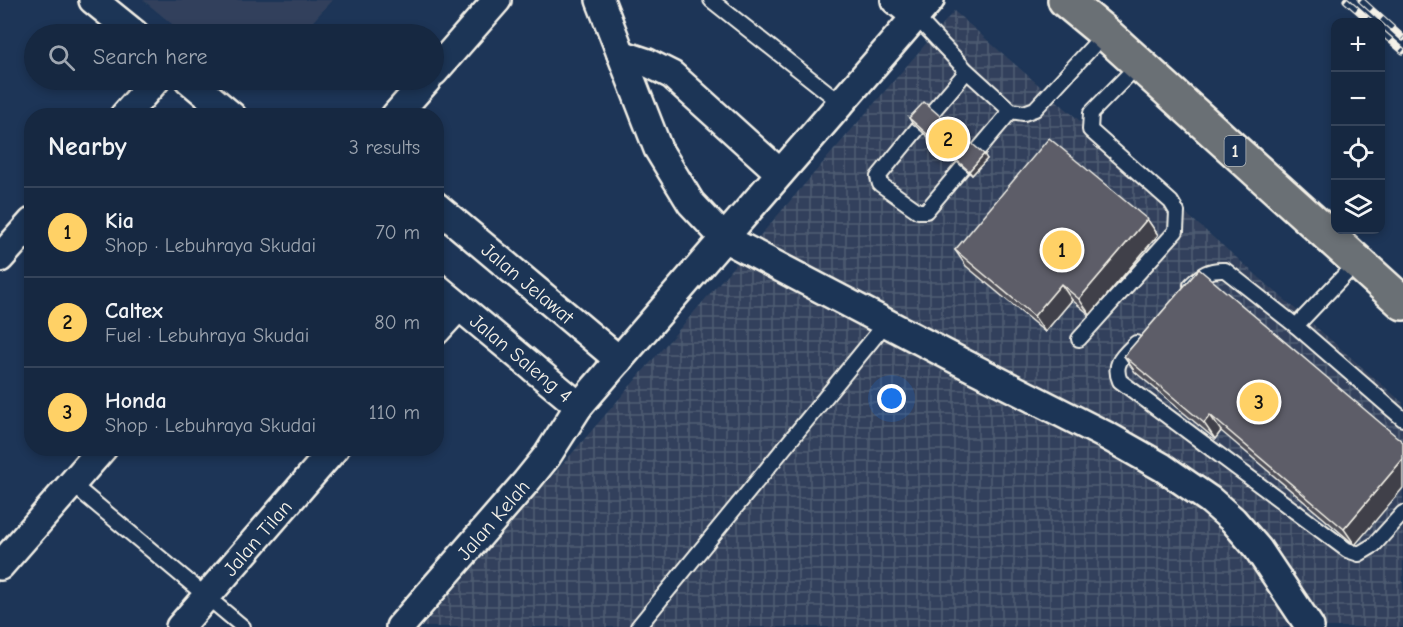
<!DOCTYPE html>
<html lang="en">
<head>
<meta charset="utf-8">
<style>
  body { margin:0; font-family:"Comic Neue",sans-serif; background:#23344c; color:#f1f3f6 }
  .controls { position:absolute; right:18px; top:18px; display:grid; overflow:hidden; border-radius:12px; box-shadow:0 3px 9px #0003 }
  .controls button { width:54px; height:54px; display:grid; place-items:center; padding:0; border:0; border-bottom:2px solid #35445a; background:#162841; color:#f1f3f6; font:30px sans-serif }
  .you { position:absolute; left:892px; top:399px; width:21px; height:21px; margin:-15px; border:4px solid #fff; border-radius:50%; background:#1a73e8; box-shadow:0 0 0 9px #1a73e833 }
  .badge { display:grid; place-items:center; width:39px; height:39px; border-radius:50%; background:#ffd166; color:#111; font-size:20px; font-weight:700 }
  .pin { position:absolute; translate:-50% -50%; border:3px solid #fff; box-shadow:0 2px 6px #0006 }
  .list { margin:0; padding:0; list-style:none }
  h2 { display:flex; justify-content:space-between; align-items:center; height:78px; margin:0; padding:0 24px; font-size:26px }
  h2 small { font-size:20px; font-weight:400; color:#9ea6b1 }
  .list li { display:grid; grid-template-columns:39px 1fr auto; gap:18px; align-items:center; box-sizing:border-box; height:90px; padding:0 24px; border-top:2px solid #35445a }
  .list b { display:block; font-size:22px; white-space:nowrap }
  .list p { margin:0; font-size:20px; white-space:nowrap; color:#9ea6b1 }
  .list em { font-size:20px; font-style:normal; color:#9ea6b1 }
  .icon { flex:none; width:33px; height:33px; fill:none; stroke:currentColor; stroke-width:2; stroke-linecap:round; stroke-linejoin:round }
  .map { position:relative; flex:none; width:1403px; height:627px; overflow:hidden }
  .search { position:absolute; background:#162841; box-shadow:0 3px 9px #0003; left:24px; top:24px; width:420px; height:66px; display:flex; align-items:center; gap:15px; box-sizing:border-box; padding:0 21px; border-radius:33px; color:#9ea6b1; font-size:22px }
  .panel { position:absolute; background:#162841; box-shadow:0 3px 9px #0003; left:24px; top:108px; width:420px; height:348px; border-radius:24px }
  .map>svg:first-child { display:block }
  .built { fill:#30415c }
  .industrial { fill:url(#industrial-grid) }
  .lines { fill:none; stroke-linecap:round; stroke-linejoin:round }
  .service-casing { stroke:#f4f1e8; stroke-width:18 }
  .minor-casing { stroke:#f4f1e8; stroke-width:32 }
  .trunk-casing { stroke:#f4f1e8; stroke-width:38 }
  .service { stroke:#1d3557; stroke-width:14 }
  .minor { stroke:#1d3557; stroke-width:27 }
  .trunk { stroke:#6b6f74; stroke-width:33 }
  .rail-casing { stroke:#f4f1e8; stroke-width:7 }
  .rail { stroke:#1d3557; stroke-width:4.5; stroke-dasharray:14; stroke-linecap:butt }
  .wall { fill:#505059; stroke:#f4f1e8; stroke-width:1.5 }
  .shaded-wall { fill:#414148; stroke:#f4f1e8; stroke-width:1.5 }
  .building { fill:#5d5d67; stroke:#f4f1e8; stroke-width:1.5 }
  .labels { text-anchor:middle; stroke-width:4.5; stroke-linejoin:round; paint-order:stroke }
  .shield { fill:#1d3557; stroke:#b4b9bc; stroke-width:1.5 }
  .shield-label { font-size:18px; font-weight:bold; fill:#f4f1e8 }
  .street-label { font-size:20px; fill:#f4f1e8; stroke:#1d3557 }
</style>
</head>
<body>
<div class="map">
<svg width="1403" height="627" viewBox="0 0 1403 627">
  <defs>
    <pattern id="industrial-grid" width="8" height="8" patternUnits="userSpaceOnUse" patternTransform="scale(1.5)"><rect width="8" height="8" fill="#30415c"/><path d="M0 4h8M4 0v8" fill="none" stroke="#4f5d73"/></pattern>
  </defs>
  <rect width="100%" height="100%" fill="#1d3557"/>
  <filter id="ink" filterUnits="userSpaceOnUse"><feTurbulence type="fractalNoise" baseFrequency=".0167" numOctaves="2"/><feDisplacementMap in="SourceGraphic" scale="12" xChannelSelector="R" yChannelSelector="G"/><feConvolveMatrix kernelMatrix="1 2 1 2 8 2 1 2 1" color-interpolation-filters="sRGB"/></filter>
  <g filter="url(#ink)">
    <!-- built -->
    <path class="built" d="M143 0H332L302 34H184Z"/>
    <!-- industrial -->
    <path class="industrial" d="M954 11 1403 403V627H422Z"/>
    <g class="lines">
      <!-- service casing -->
      <g class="service-casing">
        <g id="service">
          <path d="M711 0 841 103"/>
          <path d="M915 16 967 71 1011 111 1024 113 1035 109 1105 33"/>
          <path d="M933 111 967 71"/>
          <path d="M918 128 878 177 880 184 918 211H926L963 167"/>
          <path d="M978 150 1011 111"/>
          <path d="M1357 262 1296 326 1403 419"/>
          <path d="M1191 285C1202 274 1209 269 1225 270L1296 326"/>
          <path d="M1079 339 1176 231 1177 212 1171 202 1090 130 1091 113 1139 64"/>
          <path d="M1136 343C1124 355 1112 363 1120 381L1347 550 1359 554 1374 545 1403 513"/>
          <path d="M72 484 243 627"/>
          <path d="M638 627 886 323"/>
        </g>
      </g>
      <!-- minor casing -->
      <g class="minor-casing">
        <g id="minor">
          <path d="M93 0 135 34"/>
          <path d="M600 0 658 149 691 203 724 238 963 363 1109 437 1162 467 1210 500 1233 520 1258 549 1310 627"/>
          <path d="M895 0 915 16"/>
          <path d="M621 54 648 63 672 75 780 173"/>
          <path d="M434 72 497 0"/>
          <path d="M189 80 232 116"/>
          <path d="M124 116 156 80"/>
          <path d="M395 116 427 80"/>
          <path id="s1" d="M436 206 619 360"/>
          <path d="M0 258 32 222"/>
          <path id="s2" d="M436 287 579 406"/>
          <path d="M436 331 459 306"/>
          <path d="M0 566 103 448"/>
          <path id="s3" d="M180 627 335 448"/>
          <path id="s4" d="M400 627 526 482 547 456 579 406 930 0"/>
        </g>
      </g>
      <!-- trunk casing -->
      <g class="trunk-casing">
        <path id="trunk" d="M1065 0 1105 33 1403 303"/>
      </g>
      <!-- service -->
      <use href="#service" class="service"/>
      <!-- minor -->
      <use href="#minor" class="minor"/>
      <!-- trunk -->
      <use href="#trunk" class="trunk"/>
      <!-- rail casing -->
      <g class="rail-casing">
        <g id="rail">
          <path d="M1346 0 1371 22"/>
          <path d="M1361 0 1403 38"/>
          <path d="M1380 31 1403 51"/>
        </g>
      </g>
      <!-- rail -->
      <use href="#rail" class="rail"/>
    </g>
    <!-- wall -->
    <g class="wall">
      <path d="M909 118 987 159 972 175 912 123Z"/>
      <path d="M1147 219 1158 235 1090 315 1072 300 1045 332 966 266 955 250Z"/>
      <path d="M1199 269 1355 545 1221 431 1215 439 1135 372 1124 356Z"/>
    </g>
    <!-- shaded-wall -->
    <g class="shaded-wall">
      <path d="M984 154 987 159 972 175 969 171Z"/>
      <path d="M1147 219 1158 235 1090 315 1079 299Z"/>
      <path d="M1061 284 1072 300 1045 332 1034 316Z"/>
      <path d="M1210 415 1221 431 1215 439 1204 423Z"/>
      <path d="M1403 459V488L1355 545 1344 529Z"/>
    </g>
    <!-- building -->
    <g class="building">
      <path d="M924 102 984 154 969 171 909 118Z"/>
      <path d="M1049 138 1147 219 1079 299 1061 284 1034 316 955 250Z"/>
      <path d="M1199 269 1403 442V459L1344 529 1210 415 1204 423 1124 356Z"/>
    </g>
  </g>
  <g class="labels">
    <!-- shield labels -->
    <rect class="shield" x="1224.5" y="136" width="21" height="30" rx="4.5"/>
    <g class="shield-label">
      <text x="1235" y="157">1</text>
    </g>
    <!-- street labels -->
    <g class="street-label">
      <text dy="7" stroke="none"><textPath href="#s1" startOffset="120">Jalan Jelawat</textPath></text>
      <text dy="7" stroke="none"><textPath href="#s2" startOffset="111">Jalan Saleng 4</textPath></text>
      <text dy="7" stroke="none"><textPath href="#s4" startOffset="142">Jalan Kelah</textPath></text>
      <text dy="7" stroke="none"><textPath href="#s3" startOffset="118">Jalan Tilan</textPath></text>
    </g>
  </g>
</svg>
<div class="controls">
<button>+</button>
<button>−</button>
<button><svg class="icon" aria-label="locate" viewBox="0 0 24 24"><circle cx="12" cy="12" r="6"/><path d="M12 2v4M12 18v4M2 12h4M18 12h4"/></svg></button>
<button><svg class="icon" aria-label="layers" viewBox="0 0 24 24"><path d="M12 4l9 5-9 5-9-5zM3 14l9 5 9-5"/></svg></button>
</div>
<div class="you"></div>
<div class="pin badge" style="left:1062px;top:250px">1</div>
<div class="pin badge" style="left:948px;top:139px">2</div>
<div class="pin badge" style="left:1259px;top:402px">3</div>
<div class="search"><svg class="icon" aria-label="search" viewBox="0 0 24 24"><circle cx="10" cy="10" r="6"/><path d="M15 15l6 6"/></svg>Search here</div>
<section class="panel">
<h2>Nearby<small>3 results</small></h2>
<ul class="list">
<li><span class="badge">1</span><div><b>Kia</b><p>Shop · Lebuhraya Skudai</p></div><em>70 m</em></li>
<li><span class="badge">2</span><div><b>Caltex</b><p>Fuel · Lebuhraya Skudai</p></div><em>80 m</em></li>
<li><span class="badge">3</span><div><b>Honda</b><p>Shop · Lebuhraya Skudai</p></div><em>110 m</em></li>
</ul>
</section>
</div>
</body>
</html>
